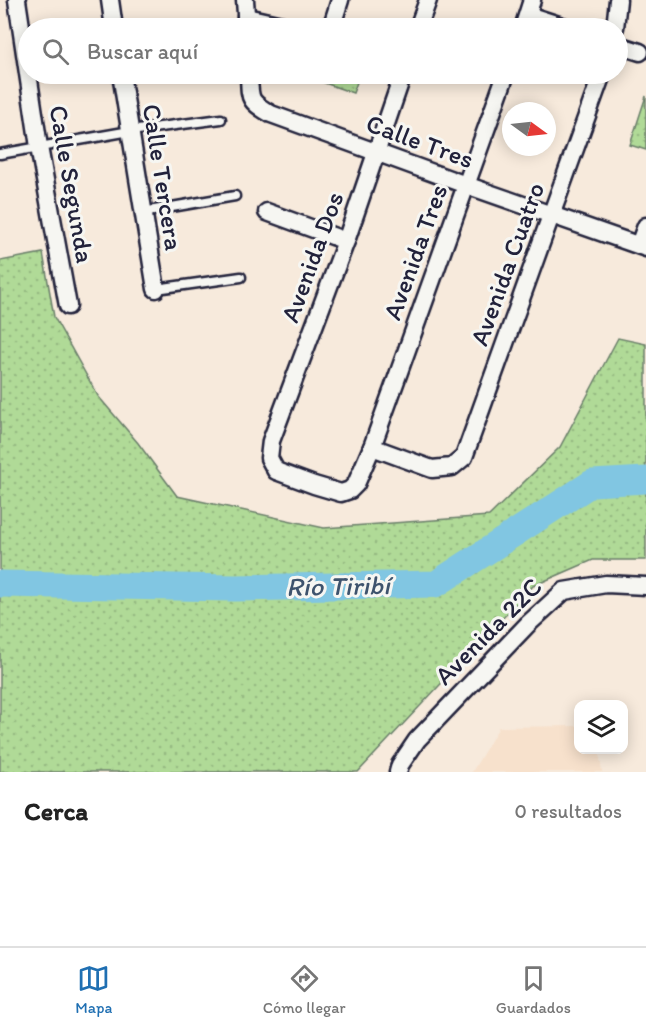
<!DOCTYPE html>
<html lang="es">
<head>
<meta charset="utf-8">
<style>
  body { margin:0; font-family:Itim,sans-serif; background:#f2f2f2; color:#222 }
  .controls { position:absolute; right:18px; bottom:18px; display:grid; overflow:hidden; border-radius:12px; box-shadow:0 3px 15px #0003 }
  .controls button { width:54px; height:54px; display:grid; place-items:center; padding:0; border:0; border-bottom:2px solid #e0e0e0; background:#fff; color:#222; font:30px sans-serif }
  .compass { position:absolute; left:502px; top:102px; width:54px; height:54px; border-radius:50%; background:#fff; box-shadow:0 3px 15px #0003; rotate:105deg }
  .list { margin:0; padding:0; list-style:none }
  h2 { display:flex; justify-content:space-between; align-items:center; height:78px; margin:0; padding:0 24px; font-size:26px }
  h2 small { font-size:20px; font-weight:400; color:#767676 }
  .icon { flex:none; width:33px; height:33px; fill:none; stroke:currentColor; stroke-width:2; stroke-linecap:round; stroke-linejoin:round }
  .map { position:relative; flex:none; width:646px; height:772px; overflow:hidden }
  .search { position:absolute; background:#fff; box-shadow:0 3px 15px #0003; left:18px; right:18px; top:18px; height:66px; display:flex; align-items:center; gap:15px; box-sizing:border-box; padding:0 21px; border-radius:33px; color:#767676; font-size:22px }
  .sheet { height:174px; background:#fff }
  nav { display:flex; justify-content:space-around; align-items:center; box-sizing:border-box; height:84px; border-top:2px solid #e0e0e0; background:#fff; font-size:16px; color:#767676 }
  nav a { display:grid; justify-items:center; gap:3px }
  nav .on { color:#1f6fb2 }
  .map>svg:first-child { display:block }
  .built { fill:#f7e1cc }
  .grass { fill:url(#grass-dots); stroke:#697e69; stroke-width:1.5 }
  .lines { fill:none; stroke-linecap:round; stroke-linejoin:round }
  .river { stroke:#81c6e2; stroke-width:27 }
  .service-casing { stroke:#22223b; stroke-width:13 }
  .minor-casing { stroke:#22223b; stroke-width:21 }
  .service { stroke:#f6f6f2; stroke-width:8 }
  .minor { stroke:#f6f6f2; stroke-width:16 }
  .labels { text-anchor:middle; stroke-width:6; stroke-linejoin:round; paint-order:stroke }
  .street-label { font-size:26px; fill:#22223b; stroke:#f6f6f2 }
  .water-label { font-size:27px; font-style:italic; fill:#3e536d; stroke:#f6f6f2 }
</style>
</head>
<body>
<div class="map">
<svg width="646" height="772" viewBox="0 0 646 772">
  <defs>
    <pattern id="grass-dots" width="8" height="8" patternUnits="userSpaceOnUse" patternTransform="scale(1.5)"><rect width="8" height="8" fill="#b0da97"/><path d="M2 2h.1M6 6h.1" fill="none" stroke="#97bb83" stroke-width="1.8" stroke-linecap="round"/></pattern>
  </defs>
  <rect width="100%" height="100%" fill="#f7eadc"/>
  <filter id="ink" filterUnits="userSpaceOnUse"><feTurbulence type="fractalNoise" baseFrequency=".0167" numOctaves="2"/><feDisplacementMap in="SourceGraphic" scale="12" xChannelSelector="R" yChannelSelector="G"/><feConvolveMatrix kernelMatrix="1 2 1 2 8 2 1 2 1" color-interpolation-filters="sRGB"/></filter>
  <g filter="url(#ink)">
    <!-- built -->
    <path class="built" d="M578 726V750H599L602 772H472L499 727Z"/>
    <!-- grass -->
    <g class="grass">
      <path d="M306 74H360L353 93 305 76Z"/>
      <path d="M646 96V150L630 145Z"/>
      <path d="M43 253 54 317 98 396 138 443 177 496 324 528 489 516 560 447 618 338 646 344V560H593L533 586 358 772H0V261Z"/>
    </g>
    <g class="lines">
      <!-- river -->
      <path class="river" d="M0 584 235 588 436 584 592 483 646 480"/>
      <!-- service casing -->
      <g class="service-casing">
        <g id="service">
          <path d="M0 154 130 131 221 119"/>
          <path d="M143 212 235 196"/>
          <path d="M156 289 241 277"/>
        </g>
      </g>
      <!-- minor casing -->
      <g class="minor-casing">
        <g id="minor">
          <path d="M17 0 39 147 68 306"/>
          <path d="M110 0 114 28"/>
          <path d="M245 0 247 28"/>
          <path d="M528 15 568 28"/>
          <path d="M246 17 295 28"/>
          <path d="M326 28 333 22 340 0"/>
          <path d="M418 28 428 0"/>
          <path d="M523 28 532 0"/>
          <path d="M615 28 618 0"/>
          <path d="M618 45 640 52"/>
          <path d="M121 74 156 289"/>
          <path d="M249 74C250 99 248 101 271 114L466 185 646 248"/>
          <path d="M403 74 346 241 271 441 269 458 276 471 314 485 341 493 350 490 356 484 372 447 432 469 452 467 464 457 602 74"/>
          <path d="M267 212 346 241"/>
          <path d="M639 245 646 226"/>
          <path d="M372 447 506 74"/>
          <path d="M398 772 400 765 417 740 528 624 564 591 606 584 646 586"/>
        </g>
      </g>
      <!-- service -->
      <use href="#service" class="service"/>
      <!-- minor -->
      <use href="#minor" class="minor"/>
    </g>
  </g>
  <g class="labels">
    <!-- street labels -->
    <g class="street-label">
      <text transform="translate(420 141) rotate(20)" y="9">Calle Tres</text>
      <text transform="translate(163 177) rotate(81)" y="9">Calle Tercera</text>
      <text transform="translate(72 184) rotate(80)" y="9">Calle Segunda</text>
      <text transform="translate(415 252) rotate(-70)" y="9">Avenida Tres</text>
      <text transform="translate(312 257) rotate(-70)" y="9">Avenida Dos</text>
      <text transform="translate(507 264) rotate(-70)" y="9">Avenida Cuatro</text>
      <text transform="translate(488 631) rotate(-45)" y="9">Avenida 22C</text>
    </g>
    <!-- water labels -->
    <g class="water-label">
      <text transform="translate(338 586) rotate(-1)" y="9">Río Tiribí</text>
    </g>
  </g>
</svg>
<div class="controls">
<button><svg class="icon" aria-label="layers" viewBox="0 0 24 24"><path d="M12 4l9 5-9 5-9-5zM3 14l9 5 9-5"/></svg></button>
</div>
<svg class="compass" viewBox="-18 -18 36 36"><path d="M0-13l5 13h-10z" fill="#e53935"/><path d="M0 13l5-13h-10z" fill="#767676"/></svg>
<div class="search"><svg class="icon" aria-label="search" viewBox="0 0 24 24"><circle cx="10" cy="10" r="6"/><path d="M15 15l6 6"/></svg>Buscar aquí</div>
</div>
<section class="sheet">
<h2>Cerca<small>0 resultados</small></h2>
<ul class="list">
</ul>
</section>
<nav>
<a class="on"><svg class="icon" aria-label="map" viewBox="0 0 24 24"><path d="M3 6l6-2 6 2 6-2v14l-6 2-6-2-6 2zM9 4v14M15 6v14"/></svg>Mapa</a>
<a><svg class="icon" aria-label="directions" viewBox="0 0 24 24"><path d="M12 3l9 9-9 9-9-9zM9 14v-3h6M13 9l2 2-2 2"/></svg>Cómo llegar</a>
<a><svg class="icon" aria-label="saved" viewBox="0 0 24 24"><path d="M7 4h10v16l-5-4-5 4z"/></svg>Guardados</a>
</nav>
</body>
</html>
